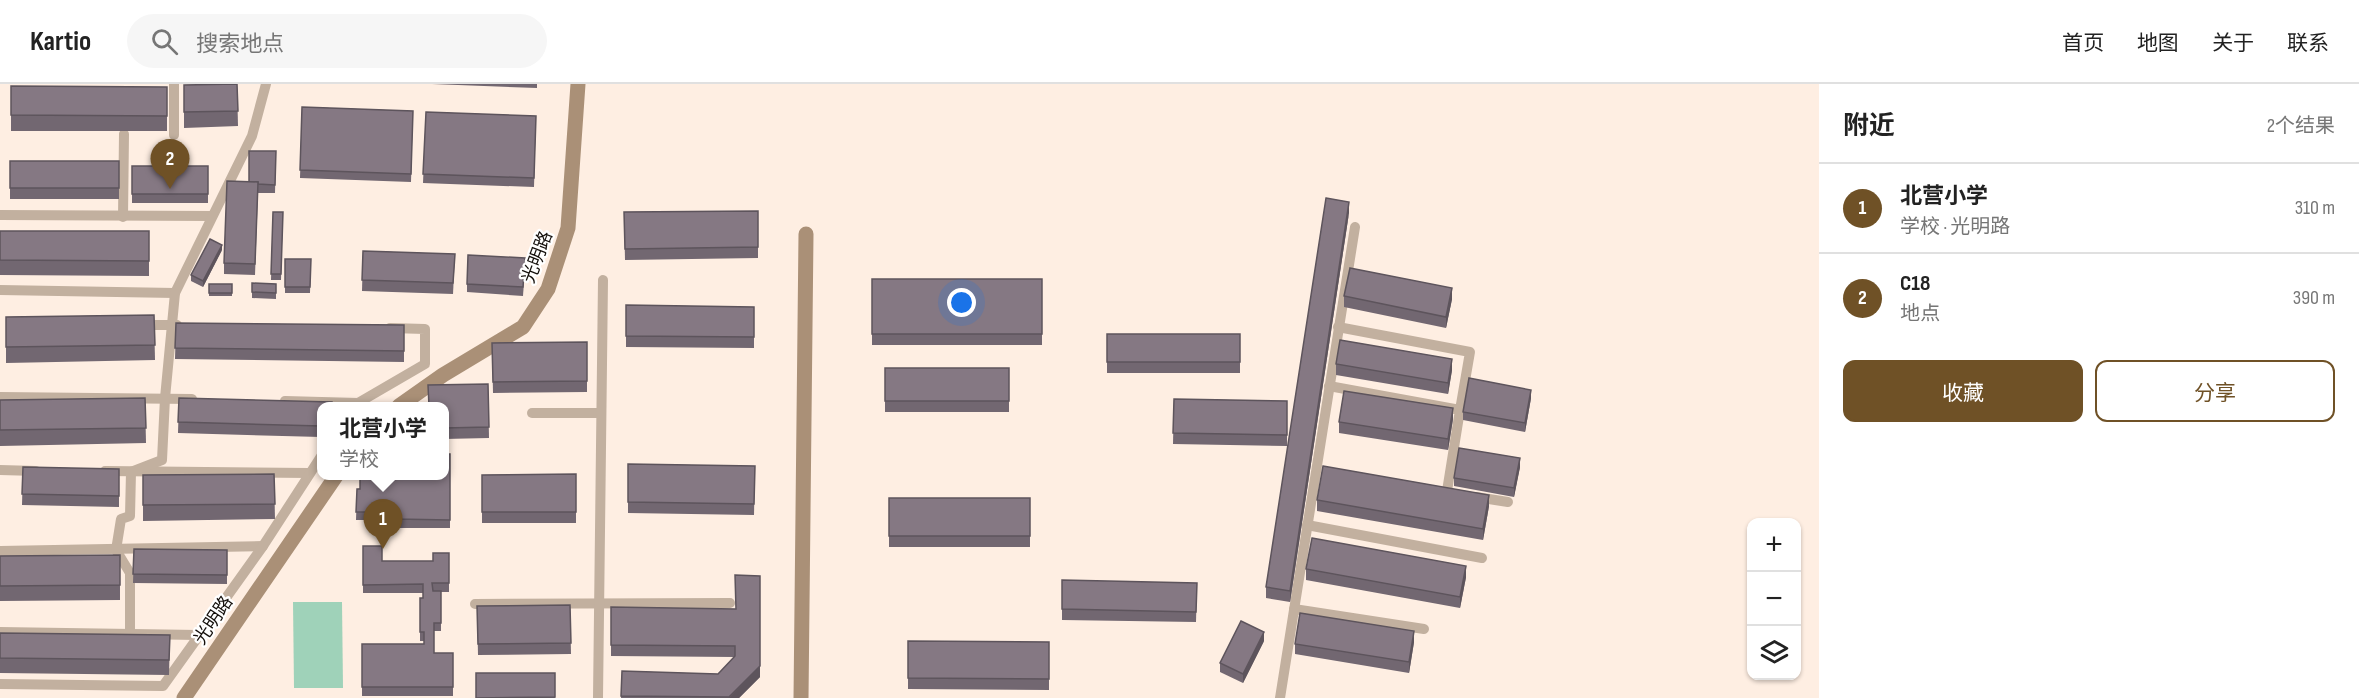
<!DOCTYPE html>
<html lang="zh">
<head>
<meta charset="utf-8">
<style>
  body { margin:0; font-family:"Sofia Sans Condensed","Noto Sans SC",sans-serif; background:#f6f6f6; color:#222 }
  .controls { position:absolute; right:18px; bottom:18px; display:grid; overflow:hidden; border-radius:12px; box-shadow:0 2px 4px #0004 }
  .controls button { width:54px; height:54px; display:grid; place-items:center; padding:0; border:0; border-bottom:2px solid #e0e0e0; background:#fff; color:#222; font:30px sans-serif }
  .you { position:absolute; left:962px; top:219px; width:21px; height:21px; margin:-15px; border:4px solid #fff; border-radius:50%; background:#1a73e8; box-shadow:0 0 0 9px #1a73e833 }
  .badge { display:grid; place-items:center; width:39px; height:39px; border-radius:50%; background:#6f5126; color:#fff; font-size:20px; font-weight:700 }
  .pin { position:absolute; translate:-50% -50px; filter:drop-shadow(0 2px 3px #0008) }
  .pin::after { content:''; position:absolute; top:32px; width:21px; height:18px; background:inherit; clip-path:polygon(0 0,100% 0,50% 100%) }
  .popup { position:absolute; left:317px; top:318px; width:132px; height:78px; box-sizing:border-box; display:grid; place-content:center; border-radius:12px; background:#fff; filter:drop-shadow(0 2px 4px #0005); font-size:20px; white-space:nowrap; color:#767676 }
  .popup b { font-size:22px; color:#222 }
  .popup::after { content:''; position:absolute; left:50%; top:100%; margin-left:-12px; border:12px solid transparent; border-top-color:#fff }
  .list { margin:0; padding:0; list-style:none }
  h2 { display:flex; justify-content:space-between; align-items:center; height:78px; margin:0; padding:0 24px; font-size:26px }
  h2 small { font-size:20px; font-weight:400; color:#767676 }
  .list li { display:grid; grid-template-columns:39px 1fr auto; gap:18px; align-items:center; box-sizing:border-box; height:90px; padding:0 24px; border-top:2px solid #e0e0e0 }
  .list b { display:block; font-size:22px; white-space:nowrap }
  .list p { margin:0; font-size:20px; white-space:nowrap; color:#767676 }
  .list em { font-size:20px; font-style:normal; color:#767676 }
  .actions { display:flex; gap:12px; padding:18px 24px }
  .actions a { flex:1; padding:14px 0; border:2px solid #6f5126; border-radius:12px; text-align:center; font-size:21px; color:#6f5126 }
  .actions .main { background:#6f5126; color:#fff }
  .icon { flex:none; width:33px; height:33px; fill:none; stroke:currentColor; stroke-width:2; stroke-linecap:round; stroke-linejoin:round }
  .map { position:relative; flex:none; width:1819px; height:614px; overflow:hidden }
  header { display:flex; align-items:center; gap:36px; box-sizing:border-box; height:84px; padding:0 30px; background:#fff; border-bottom:2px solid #e0e0e0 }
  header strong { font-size:28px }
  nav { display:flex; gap:33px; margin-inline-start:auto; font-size:21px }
  .search { width:420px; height:54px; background:#f6f6f6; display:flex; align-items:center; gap:15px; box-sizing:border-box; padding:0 21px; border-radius:33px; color:#767676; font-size:22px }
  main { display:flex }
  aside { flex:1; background:#fff }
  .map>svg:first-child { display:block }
  .green { fill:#9fd2b9 }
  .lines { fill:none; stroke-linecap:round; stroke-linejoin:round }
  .street { stroke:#c2b09f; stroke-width:10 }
  .secondary { stroke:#aa9077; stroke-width:15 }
  .wall { fill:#726771 }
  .shaded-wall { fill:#5d545c }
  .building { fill:#857883; stroke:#5d545c; stroke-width:1.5 }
  .labels { text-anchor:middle; stroke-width:4.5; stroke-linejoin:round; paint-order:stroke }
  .street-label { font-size:18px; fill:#140f0b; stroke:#fff }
</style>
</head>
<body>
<header>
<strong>Kartio</strong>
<div class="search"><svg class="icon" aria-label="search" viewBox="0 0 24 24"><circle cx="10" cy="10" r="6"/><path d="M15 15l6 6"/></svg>搜索地点</div>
<nav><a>首页</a><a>地图</a><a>关于</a><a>联系</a></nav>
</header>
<main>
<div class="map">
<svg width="1819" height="614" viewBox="0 0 1819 614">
  <rect width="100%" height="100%" fill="#feeee2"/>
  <!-- green -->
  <path class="green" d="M293 518H342L343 604H294Z"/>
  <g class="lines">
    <!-- street -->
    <g class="street">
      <path d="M174 51V0"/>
      <path d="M0 131 212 132"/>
      <path d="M123 133 124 50"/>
      <path d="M0 206 175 209"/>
      <path d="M141 241H177"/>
      <path d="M1338 243 1470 268 1460 326"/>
      <path d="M1329 302 1460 326 1447 407"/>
      <path d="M0 313 192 315"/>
      <path d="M285 317 358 319"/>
      <path d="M355 322 358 319 425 280V245L390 244"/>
      <path d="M532 329H601"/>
      <path d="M0 386 36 387"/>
      <path d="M105 387 309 389"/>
      <path d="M1476 413 1508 418"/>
      <path d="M1307 441 1482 474"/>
      <path d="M0 467 263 462"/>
      <path d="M475 520 730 519"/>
      <path d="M1294 525 1424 545"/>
      <path d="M0 548 198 551"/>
      <path d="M130 550V489L116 466 121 435 130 432 131 388 162 376 165 314 175 209 252 52 266 0"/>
      <path d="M0 600 163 602 263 462 322 371"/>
      <path d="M598 614 603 196"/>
      <path d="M1280 614 1355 143"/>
    </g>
    <!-- secondary -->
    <g class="secondary">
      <path d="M399 322 443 291 523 243 548 205 568 144 578 0"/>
      <path d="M184 614 336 392"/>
      <path d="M801 614 806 150"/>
    </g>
  </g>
  <!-- wall -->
  <g class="wall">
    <path d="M237 0 238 42 184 44V1Z"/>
    <path d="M432 0H537V4Z"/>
    <path d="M11 2 167 3V47H11Z"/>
    <path d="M302 23 413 27 411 98 300 94Z"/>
    <path d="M426 28 536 32 534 103 423 99Z"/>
    <path d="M276 67 275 109H258L255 191 224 190V179L249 98Z"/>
    <rect x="10" y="77" width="109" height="38"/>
    <rect x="132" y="82" width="76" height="37"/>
    <path d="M758 127V174L625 176 624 128Z"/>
    <path d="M273 128H283L281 196H271Z"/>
    <path d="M1349 129 1290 518 1266 514V503Z"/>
    <path d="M0 147H149V192L0 191Z"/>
    <path d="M222 166 203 203 191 197V191Z"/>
    <path d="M363 167 455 170 453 210 362 207Z"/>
    <path d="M285 175H311L310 209H285Z"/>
    <path d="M525 183 523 212 467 208V200Z"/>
    <rect x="872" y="195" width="170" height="66"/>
    <path d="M252 199 276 200V215L252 214Z"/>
    <rect x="209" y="200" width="23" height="12"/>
    <path d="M1344 212 1452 215 1446 244 1344 223Z"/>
    <path d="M626 221 754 223V264L626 263Z"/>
    <path d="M154 231 155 276 6 279V233Z"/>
    <path d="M176 239 404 241V278L175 275Z"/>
    <rect x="1107" y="250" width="133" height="39"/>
    <path d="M587 258V308L493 309 492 259Z"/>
    <path d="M1336 280 1452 286 1448 310 1336 291Z"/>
    <rect x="885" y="284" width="124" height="44"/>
    <path d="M488 300 489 354 444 355V322Z"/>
    <path d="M145 314 146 359 0 362V316Z"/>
    <path d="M179 314 321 322V353L178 349Z"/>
    <path d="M1531 314 1525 348 1463 336V328Z"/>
    <path d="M1174 315 1287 317V362L1173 360Z"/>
    <path d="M1453 335 1448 366 1339 349V338Z"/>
    <path d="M450 370V444H396V436H356L357 405 444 392Z"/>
    <path d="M628 380 755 382 754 431 628 429Z"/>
    <path d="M23 383 119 385V423L22 421Z"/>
    <path d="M1520 383 1514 413 1454 402V394Z"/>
    <path d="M274 390 275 435 143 437V391Z"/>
    <path d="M576 390V439H482V391Z"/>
    <rect x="889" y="414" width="141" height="49"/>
    <path d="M1317 416 1489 422 1483 456 1317 427Z"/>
    <path d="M363 462 382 477H433L449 469V508H441V547H434V569H453V612H362V560H424V557H420V514H423V509H363Z"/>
    <path d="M134 465 227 466V500L133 499Z"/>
    <path d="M120 471V516L0 517V472Z"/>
    <path d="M1306 485 1466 493 1460 524 1306 496Z"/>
    <path d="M1197 499 1196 538 1062 536V525Z"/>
    <path d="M570 521 571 570 478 571 477 522Z"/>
    <path d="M611 523 735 525 760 593 739 614H621L622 587 718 590 735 573 611 572Z"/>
    <path d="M0 549 170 551 169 591 0 589Z"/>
    <path d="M908 557 1049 558V606L908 605Z"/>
    <path d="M1264 557 1243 599 1220 588V579Z"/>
    <path d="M1414 558 1409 589 1295 570V560Z"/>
    <path d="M555 589V614H476Z"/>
  </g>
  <!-- shaded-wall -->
  <g class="shaded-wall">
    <path d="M1349 118V129L1290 518V507Z"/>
    <path d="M222 161V166L203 203V197Z"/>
    <path d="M1452 204V215L1446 244V233Z"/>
    <path d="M1452 275V286L1448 310V299Z"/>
    <path d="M1531 306V314L1525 348V339Z"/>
    <path d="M1453 324V335L1448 366V355Z"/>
    <path d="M1520 374V383L1514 413V404Z"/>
    <path d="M1489 411V422L1483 456V445Z"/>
    <path d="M1466 482V493L1460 524V513Z"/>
    <path d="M1414 547V558L1409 589V578Z"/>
    <path d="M1264 548V557L1243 599V590Z"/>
    <path d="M760 582V593L739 614H729Z"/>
  </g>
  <!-- building -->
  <g class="building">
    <path d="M237 0 238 27 184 28V1Z"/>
    <path d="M11 2 167 3V32L11 31Z"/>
    <path d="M302 23 413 27 411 90 300 86Z"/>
    <path d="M426 28 536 32 534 94 423 90Z"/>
    <path d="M249 67H276L275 101 258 100V98H249Z"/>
    <rect x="10" y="77" width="109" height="27"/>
    <rect x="132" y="82" width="76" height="28"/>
    <path d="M227 97 258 98 255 180 224 179Z"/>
    <path d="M1326 114 1349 118 1290 507 1266 503Z"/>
    <path d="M758 127V163L625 165 624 128Z"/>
    <path d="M273 128H283L281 190H271Z"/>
    <path d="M0 147H149V177L0 176Z"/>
    <path d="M210 155 222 161 203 197 191 191Z"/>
    <path d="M363 167 455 170 453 199 362 196Z"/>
    <path d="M468 171 525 174 523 203 467 200Z"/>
    <path d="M285 175H311L310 203H285Z"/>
    <path d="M1350 184 1452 204 1446 233 1344 212Z"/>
    <rect x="872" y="195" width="170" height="55"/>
    <path d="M252 199 276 200V209L252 208Z"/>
    <rect x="209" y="200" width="23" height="9"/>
    <path d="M626 221 754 223V253L626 252Z"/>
    <path d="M154 231 155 261 6 263V233Z"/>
    <path d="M176 239 404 241V267L175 264Z"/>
    <rect x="1107" y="250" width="133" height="28"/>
    <path d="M1340 256 1452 275 1448 299 1336 280Z"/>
    <path d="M587 258V297L493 298 492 259Z"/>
    <rect x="885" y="284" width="124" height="33"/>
    <path d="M1469 294 1531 306 1525 339 1463 328Z"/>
    <path d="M488 300 489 343 444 344V322H429L428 301Z"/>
    <path d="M1344 307 1453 324 1448 355 1339 338Z"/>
    <path d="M145 314 146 344 0 346V316Z"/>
    <path d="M179 314 332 318V322H321V342L178 338Z"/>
    <path d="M1174 315 1287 317V351L1173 349Z"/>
    <path d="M1459 364 1520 374 1514 404 1454 394Z"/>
    <path d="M444 370H450V436L396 435V428H356L357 405H360V392H444Z"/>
    <path d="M628 380 755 382 754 420 628 418Z"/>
    <path d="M1323 382 1489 411 1483 445 1317 416Z"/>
    <path d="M23 383 119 385V412L22 410Z"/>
    <path d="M274 390 275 420 143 421V391Z"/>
    <path d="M576 390V428H482V391Z"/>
    <rect x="889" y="414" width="141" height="38"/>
    <path d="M1312 454 1466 482 1460 513 1306 485Z"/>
    <path d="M363 462H382V477H433V469H449V499H432L433 507H441V539H434V569H453V603H362V560H424V548H420V514H423V500L363 501Z"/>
    <path d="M134 465 227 466V491L133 490Z"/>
    <path d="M120 471V501L0 502V472Z"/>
    <path d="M735 491 760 492V582L729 613 621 612 622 587 718 590 735 572V562L611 561V523L736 525Z"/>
    <path d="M1062 496 1197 499 1196 528 1062 525Z"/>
    <path d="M570 521 571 559 478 560 477 522Z"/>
    <path d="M1300 529 1414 547 1409 578 1295 560Z"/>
    <path d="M1241 537 1264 548 1243 590 1220 579Z"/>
    <path d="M0 549 170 551 169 576 0 574Z"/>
    <path d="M908 557 1049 558V595L908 594Z"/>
    <path d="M476 589H555V613L476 614Z"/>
  </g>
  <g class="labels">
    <!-- street labels -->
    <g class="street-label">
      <text transform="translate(537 173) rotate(-69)" y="6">光明路</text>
      <text transform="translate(213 536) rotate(-56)" y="6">光明路</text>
    </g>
  </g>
</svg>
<div class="controls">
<button>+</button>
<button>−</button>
<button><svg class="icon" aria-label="layers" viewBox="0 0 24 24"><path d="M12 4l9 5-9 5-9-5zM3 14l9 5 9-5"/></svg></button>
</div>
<div class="you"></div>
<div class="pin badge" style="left:383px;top:465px">1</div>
<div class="popup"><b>北营小学</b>学校</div>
<div class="pin badge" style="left:170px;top:105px">2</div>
</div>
<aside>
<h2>附近<small>2个结果</small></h2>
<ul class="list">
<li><span class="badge">1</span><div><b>北营小学</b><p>学校 · 光明路</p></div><em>310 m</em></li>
<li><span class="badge">2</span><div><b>C18</b><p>地点</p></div><em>390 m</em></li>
</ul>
<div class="actions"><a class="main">收藏</a><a>分享</a></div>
</aside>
</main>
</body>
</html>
